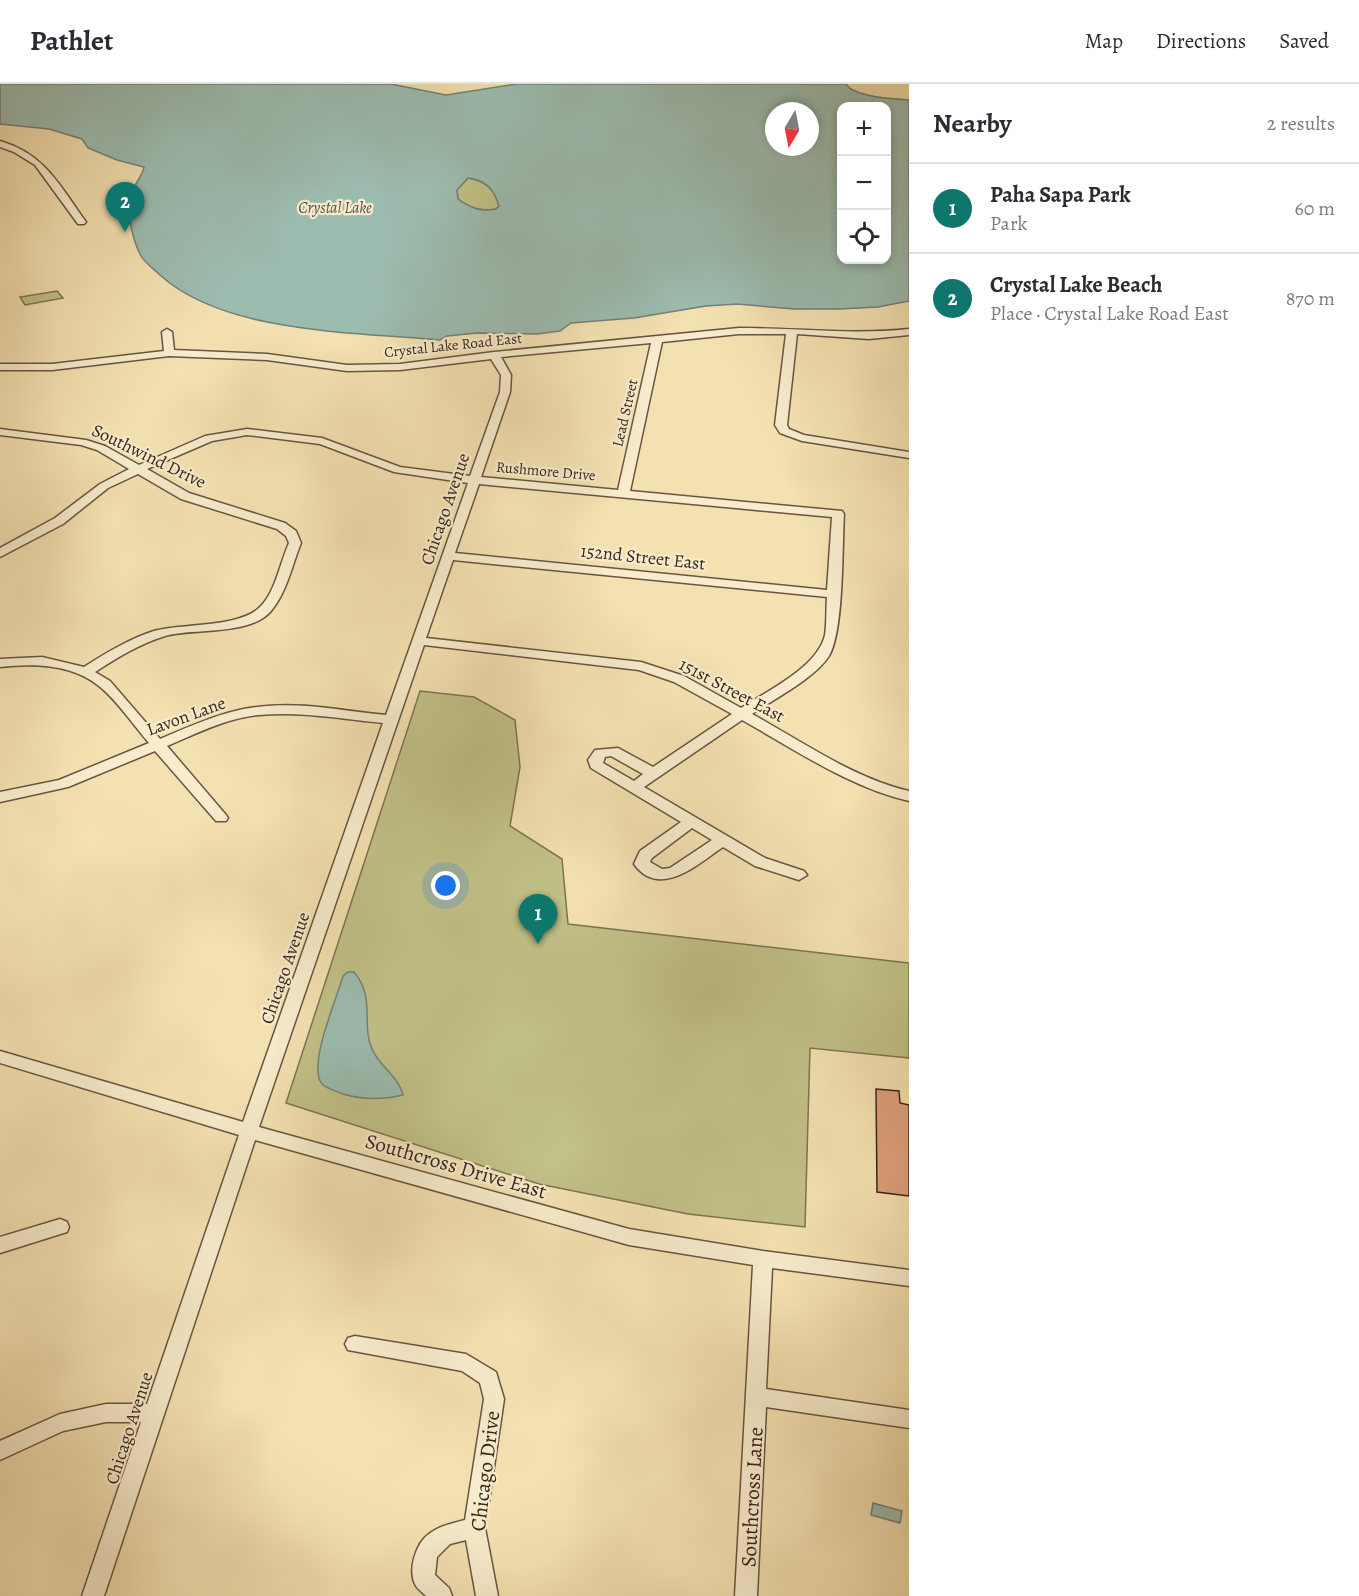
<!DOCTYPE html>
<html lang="en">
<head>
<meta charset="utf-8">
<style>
  body { margin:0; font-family:Alegreya,serif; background:#f7f7f7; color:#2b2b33 }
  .controls { position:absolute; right:18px; top:18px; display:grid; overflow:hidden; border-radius:12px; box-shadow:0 3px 9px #0003 }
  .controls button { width:54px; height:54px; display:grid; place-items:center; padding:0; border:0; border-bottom:2px solid #e1e1e2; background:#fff; color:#2b2b33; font:30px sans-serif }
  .compass { position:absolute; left:765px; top:18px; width:54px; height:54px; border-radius:50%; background:#fff; box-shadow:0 3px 9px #0003; rotate:190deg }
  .you { position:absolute; left:446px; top:802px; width:21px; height:21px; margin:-15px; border:4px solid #fff; border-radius:50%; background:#1a73e8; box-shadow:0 0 0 9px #1a73e833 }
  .badge { display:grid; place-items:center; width:39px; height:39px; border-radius:50%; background:#0f766e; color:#fff; font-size:20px; font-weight:700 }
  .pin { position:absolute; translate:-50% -50px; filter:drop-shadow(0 2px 3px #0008) }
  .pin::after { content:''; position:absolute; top:32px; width:21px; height:18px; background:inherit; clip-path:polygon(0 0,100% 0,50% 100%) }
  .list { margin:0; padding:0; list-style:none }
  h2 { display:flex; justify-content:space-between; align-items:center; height:78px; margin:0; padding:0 24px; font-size:26px }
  h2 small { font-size:20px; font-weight:400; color:#7c7c81 }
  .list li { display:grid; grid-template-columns:39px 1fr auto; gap:18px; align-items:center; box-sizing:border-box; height:90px; padding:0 24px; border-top:2px solid #e1e1e2 }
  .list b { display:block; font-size:22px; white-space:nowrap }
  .list p { margin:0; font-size:20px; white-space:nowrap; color:#7c7c81 }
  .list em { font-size:20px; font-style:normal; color:#7c7c81 }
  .icon { flex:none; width:33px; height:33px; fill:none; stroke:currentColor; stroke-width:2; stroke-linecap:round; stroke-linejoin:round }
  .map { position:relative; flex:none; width:909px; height:1512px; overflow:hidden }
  header { display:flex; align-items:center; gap:36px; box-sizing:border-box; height:84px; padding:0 30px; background:#fff; border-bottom:2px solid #e1e1e2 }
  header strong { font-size:28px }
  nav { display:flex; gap:33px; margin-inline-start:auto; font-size:21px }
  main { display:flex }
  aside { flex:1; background:#fff }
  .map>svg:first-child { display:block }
  .green { fill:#c1c188; stroke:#7d7453; stroke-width:1.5 }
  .water { fill:#9cbcb0; stroke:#748076; stroke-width:1.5; fill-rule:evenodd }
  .building { fill:#dca07c; stroke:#39261e; stroke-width:1.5 }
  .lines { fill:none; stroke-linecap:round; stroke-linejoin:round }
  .minor-casing { stroke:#685543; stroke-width:3 }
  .minor { fill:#f8eccc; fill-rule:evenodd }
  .labels { text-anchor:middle; stroke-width:4.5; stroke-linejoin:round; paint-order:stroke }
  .far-street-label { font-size:15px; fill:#39261e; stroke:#f8eccc }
  .far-water-label { font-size:16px; font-style:italic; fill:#57534a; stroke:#f8eccc }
  .street-label { font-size:18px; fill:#39261e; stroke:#f8eccc }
  .near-street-label { font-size:21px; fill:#39261e; stroke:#f8eccc }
</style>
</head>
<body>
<header>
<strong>Pathlet</strong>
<nav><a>Map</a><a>Directions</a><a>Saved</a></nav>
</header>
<main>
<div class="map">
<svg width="909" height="1512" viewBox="0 0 909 1512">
  <rect width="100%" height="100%" fill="#f4e1b1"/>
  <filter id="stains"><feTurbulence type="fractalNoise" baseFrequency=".00333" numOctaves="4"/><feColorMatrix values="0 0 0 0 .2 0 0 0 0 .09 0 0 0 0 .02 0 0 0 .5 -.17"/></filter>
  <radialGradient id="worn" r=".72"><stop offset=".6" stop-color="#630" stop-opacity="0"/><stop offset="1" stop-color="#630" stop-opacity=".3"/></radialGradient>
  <!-- green -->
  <g class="green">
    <path d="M468 94C485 97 494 104 499 122L496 125C481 128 470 124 458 115L457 106Z"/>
    <path d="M57 207 63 214 25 221 20 213Z"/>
    <path d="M420 607 474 613 515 636 520 683 510 742 562 775 568 840 909 879V974L810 964 805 1143 688 1130 539 1100 286 1019Z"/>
  </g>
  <!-- water -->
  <g class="water">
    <path d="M0 0H391L446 11 516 0H846C853 13 894 15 909 16V217L878 223 839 225H794L737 220 706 222 634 234 571 239 560 247 537 250 477 249 447 252 440 256C356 248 225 250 160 191 154 185 145 179 141 172 134 159 129 139 129 124 128 105 143 93 144 83L117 76 88 64 82 55 49 45 0 40ZM886 22V176H842V22ZM774 27H810V63H774ZM468 94C485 96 494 104 499 122L496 125C481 128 470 124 458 115L457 106Z"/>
    <path d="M348 888H354C376 914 361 941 372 965 379 982 399 993 403 1011 382 1016 363 1016 343 1010 336 1007 327 1005 322 1000 307 982 337 914 343 892Z"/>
    <path d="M873 1419 902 1427 900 1439 871 1431Z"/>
  </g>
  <!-- building -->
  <path class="building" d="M876 1005 899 1007 900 1019 909 1021V1112L877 1108Z"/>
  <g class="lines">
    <!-- minor casing -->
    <g class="minor-casing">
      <g id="minor">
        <path d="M0 57C45 70 60 102 86 138L84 140H78L35 81 14 68 0 63Z"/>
        <path d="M739 244C796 244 852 251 909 245V251L869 255 797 250 787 341 789 345 804 351 909 368V374L802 357 780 349 775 341 786 250H739L662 258 630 407 842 427 844 430C842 462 844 547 829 572 815 594 774 615 752 630 801 657 855 695 909 707V717C849 703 796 666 742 636L644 703 765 774 804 787 807 791 799 796 755 782 723 763C699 779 660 816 634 780L640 767 681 738 591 684 588 676 595 666 618 664 653 683 732 630 674 598 639 586 424 561 259 1043 629 1145 763 1167 909 1186V1202L772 1184 766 1305 909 1326V1344L766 1323 757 1512H735L753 1181 629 1161 255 1056 104 1512H82L141 1338H106L63 1347 0 1376V1357L60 1330 106 1320H147L239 1051 0 979V967L243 1038 383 639C342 635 300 627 259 631 226 634 196 650 167 662L226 731 228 734 226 737H216L155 667 68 703 0 718V708L59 696 149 659C133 641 118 617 99 602 72 580 34 579 0 583V575L42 573 84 583C106 569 129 555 154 547 183 539 241 544 261 522 276 506 280 479 289 459L286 452 277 445 181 415 138 390 108 404 63 440 0 473V464L55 434 100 400 129 385 97 366 81 361 0 351V345L86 356 105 362 139 381 205 352 247 345 322 354 400 383 470 392 500 308 501 291 491 275 400 286 347 287 267 276 169 272 52 286H0V280H52L164 267 162 248 167 245 172 248 174 266 267 270 347 281 400 280 494 268ZM651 259 618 406 481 393 510 308 511 291 501 273ZM247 351 320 360 394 388 468 399 386 631C344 627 299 617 257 623 223 627 191 642 160 655L110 597 95 588C117 574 139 560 165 552 194 544 250 552 271 527 287 508 292 481 301 459L296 447 285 439 189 409 147 385 212 357ZM479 400 832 433 827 506 455 469ZM453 476 827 513C826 525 827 539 825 551 818 583 767 607 741 624L684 592 641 578 426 554ZM611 672 643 690 634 697 603 679 605 673ZM692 744 712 756 670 784 662 785 650 778 652 774Z"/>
        <path d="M60 1135 67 1138 69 1143 67 1148 0 1169V1153Z"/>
        <path d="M355 1252 466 1270 496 1288 504 1315 485 1444 498 1512H476L466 1456 450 1460 437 1473 435 1491 449 1504 452 1512H426C423 1509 418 1505 416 1502 407 1487 416 1459 429 1450 439 1442 453 1439 465 1436L484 1315 480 1299 462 1287 348 1266 345 1260 348 1254Z"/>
      </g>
    </g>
    <!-- minor -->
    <use href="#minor" class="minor"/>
  </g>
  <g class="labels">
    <!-- far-street labels -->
    <g class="far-street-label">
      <text transform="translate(453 261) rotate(-6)" y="5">Crystal Lake Road East</text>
      <text transform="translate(625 329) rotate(-77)" y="5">Lead Street</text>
      <text transform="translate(546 387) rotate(5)" y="5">Rushmore Drive</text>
    </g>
    <!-- far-water labels -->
    <g class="far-water-label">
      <text x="335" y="129">Crystal Lake</text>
    </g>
    <!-- street labels -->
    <g class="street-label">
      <text transform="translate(149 372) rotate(26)" y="6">Southwind Drive</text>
      <text transform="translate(445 425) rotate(-71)" y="6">Chicago Avenue</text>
      <text transform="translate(643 473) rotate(6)" y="6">152nd Street East</text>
      <text transform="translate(732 606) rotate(28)" y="6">151st Street East</text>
      <text transform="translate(186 632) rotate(-20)" y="6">Lavon Lane</text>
      <text transform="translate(285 884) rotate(-71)" y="6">Chicago Avenue</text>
      <text transform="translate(129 1344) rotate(-72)" y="6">Chicago Avenue</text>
    </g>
    <!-- near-street labels -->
    <g class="near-street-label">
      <text transform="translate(456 1082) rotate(16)" y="7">Southcross Drive East</text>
      <text transform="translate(485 1387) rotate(-83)" y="7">Chicago Drive</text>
      <text transform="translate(752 1413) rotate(-87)" y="7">Southcross Lane</text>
    </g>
  </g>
  <rect width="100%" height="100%" filter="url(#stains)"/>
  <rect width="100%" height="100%" fill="url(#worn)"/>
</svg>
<div class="controls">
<button>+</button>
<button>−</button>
<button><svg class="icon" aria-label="locate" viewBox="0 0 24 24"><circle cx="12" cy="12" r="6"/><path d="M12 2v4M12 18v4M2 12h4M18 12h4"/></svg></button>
</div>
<svg class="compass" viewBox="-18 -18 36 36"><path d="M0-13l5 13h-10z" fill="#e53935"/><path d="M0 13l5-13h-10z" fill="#7c7c81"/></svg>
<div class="you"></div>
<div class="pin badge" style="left:538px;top:860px">1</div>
<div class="pin badge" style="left:125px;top:148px">2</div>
</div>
<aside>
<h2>Nearby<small>2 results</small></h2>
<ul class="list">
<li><span class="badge">1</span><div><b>Paha Sapa Park</b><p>Park</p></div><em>60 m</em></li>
<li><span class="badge">2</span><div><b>Crystal Lake Beach</b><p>Place · Crystal Lake Road East</p></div><em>870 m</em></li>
</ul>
</aside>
</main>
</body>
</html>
